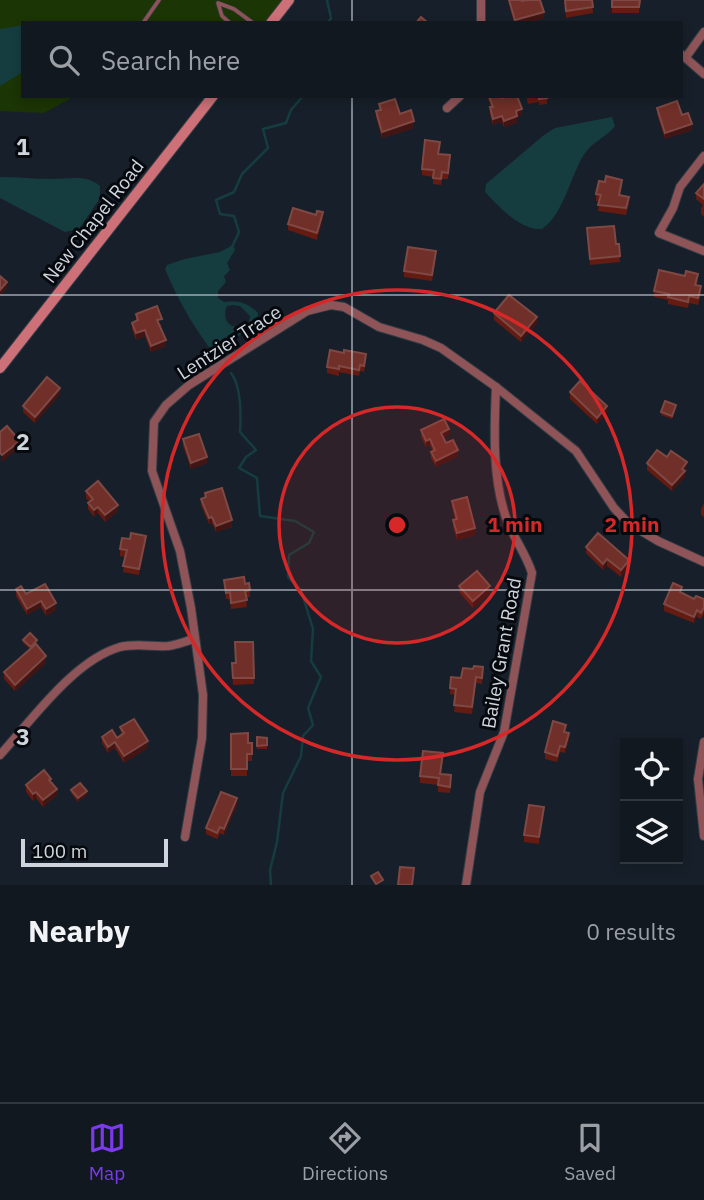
<!DOCTYPE html>
<html lang="en">
<head>
<meta charset="utf-8">
<style>
  body { margin:0; font-family:"IBM Plex Sans",sans-serif; background:#1e252d; color:#f1f3f6 }
  .controls { position:absolute; right:21px; bottom:21px; display:grid; overflow:hidden; border-radius:0px; box-shadow:0 4px 10px #0003 }
  .controls button { width:63px; height:63px; display:grid; place-items:center; padding:0; border:0; border-bottom:2px solid #30373e; background:#111820; color:#f1f3f6; font:35px sans-serif }
  .scale { position:absolute; left:21px; bottom:18px; width:147px; box-sizing:border-box; padding-left:7px; border:4px solid #cfd5dc; border-top:0; font-size:19px; line-height:24px; white-space:nowrap; color:#cfd5dc; -webkit-text-stroke:5px #06090e; paint-order:stroke }
  .list { margin:0; padding:0; list-style:none }
  h2 { display:flex; justify-content:space-between; align-items:center; height:91px; margin:0; padding:0 28px; font-size:30px }
  h2 small { font-size:23px; font-weight:400; color:#9ca0a5 }
  .icon { flex:none; width:38px; height:38px; fill:none; stroke:currentColor; stroke-width:2; stroke-linecap:round; stroke-linejoin:round }
  .map { position:relative; flex:none; width:704px; height:885px; overflow:hidden }
  .search { position:absolute; background:#111820; box-shadow:0 4px 10px #0003; left:21px; right:21px; top:21px; height:77px; display:flex; align-items:center; gap:18px; box-sizing:border-box; padding:0 24px; border-radius:0px; color:#9ca0a5; font-size:26px }
  .sheet { height:217px; background:#111820 }
  nav { display:flex; justify-content:space-around; align-items:center; box-sizing:border-box; height:98px; border-top:2px solid #30373e; background:#111820; font-size:19px; color:#9ca0a5 }
  nav a { display:grid; justify-items:center; gap:4px }
  nav .on { color:#7c3aed }
  .map>svg:first-child { display:block }
  .green { fill:#1c3504 }
  .water { fill:#153d40; fill-rule:evenodd }
  .lines { fill:none; stroke-linecap:round; stroke-linejoin:round }
  .stream { stroke:#153d40; stroke-width:2.5 }
  .lane-casing { stroke:#343d46; stroke-width:5 }
  .street-casing { stroke:#343d46; stroke-width:10 }
  .secondary-casing { stroke:#343d46; stroke-width:12 }
  .lane { stroke:#8e5457; stroke-width:3.5 }
  .street { stroke:#8e5457; stroke-width:8 }
  .secondary { stroke:#cd7077; stroke-width:10 }
  .wall { fill:#641b12 }
  .shaded-wall { fill:#401513 }
  .building { fill:#702f28; stroke:#7e4944; stroke-width:2 }
  .grid { fill:none; stroke:#cfd5dc; stroke-width:2; stroke-opacity:0.55 }
  .ring { fill:none; stroke:#d62828; stroke-width:3.5 }
  .labels { text-anchor:middle; stroke-width:6; stroke-linejoin:round; paint-order:stroke }
  .street-label { font-size:19px; fill:#cfd5dc; stroke:#06090e }
  .grid-label { font-size:23px; text-anchor:middle; font-weight:bold; fill:#cfd5dc; stroke:#06090e; stroke-width:6; stroke-linejoin:round; paint-order:stroke }
  .centre { fill:#d62828; stroke:#06090e; stroke-width:3.5 }
  .ring-label { font-size:21px; text-anchor:middle; font-weight:bold; fill:#d62828; stroke:#06090e; stroke-width:6; stroke-linejoin:round; paint-order:stroke }
</style>
</head>
<body>
<div class="map">
<svg width="704" height="885" viewBox="0 0 704 885">
  <rect width="100%" height="100%" fill="#17202a"/>
  <!-- green -->
  <path class="green" d="M0 0H283L265 23H23V96H75L44 113 0 111Z"/>
  <!-- water -->
  <g class="water">
    <path d="M23 25V72L0 86V29Z"/>
    <path d="M612 117 615 126C606 138 591 142 583 156 570 178 563 215 542 229 521 231 499 207 485 192L486 184 544 135 555 128Z"/>
    <path d="M0 177C17 177 34 179 51 179 68 179 86 174 100 186V198L79 229 65 232 0 198Z"/>
    <path d="M233 245 235 250 227 263 230 270 224 276 226 282 218 291V298L224 302C239 300 248 303 258 313L257 321 228 345 223 357 219 360C196 332 179 302 165 269L167 265 185 259 220 252ZM232 305 240 306 250 316 249 323C234 333 220 323 227 306Z"/>
  </g>
  <g class="lines">
    <!-- stream -->
    <g class="stream">
      <path d="M327 0 331 18 328 23"/>
      <path d="M232 247 239 232 234 216 220 214 216 200 234 192 242 174 268 148 263 129 286 123 291 110 303 96"/>
      <path d="M231 373C241 386 241 415 240 432L256 450 246 457 239 468 257 478 260 516 295 521 314 532 309 543 289 555 288 577 301 590 313 629 311 661 321 677 308 708 313 725 303 736 301 756 283 793 277 842 270 870 271 885"/>
    </g>
    <!-- lane casing -->
    <g class="lane-casing">
      <g id="lane">
        <path d="M143 23 159 0"/>
        <path d="M230 23 222 16 218 3 234 9 253 23"/>
      </g>
    </g>
    <!-- street casing -->
    <g class="street-casing">
      <g id="street">
        <path d="M481 23V0"/>
        <path d="M681 54 704 74"/>
        <path d="M686 57 704 32"/>
        <path d="M447 108 460 96"/>
        <path d="M704 156 680 187 673 208 659 233 704 251"/>
        <path d="M704 742 698 779 704 836"/>
        <path d="M0 755C31 721 74 660 120 647 136 643 152 647 168 646 177 645 186 641 194 639"/>
        <path d="M185 837 202 738 203 695 191 608 180 551 152 471 154 422 166 405 189 385 307 311 331 305 344 307 379 327 423 340 441 348 496 387 576 451 614 508 628 523 658 541 704 562"/>
        <path d="M466 885 480 792 504 732 532 573C526 554 515 540 508 523 492 482 494 431 496 387"/>
      </g>
    </g>
    <!-- secondary casing -->
    <g class="secondary-casing">
      <g id="secondary">
        <path d="M271 23 289 0"/>
        <path d="M0 368 213 96"/>
      </g>
    </g>
    <!-- lane -->
    <use href="#lane" class="lane"/>
    <!-- street -->
    <use href="#street" class="street"/>
    <!-- secondary -->
    <use href="#secondary" class="secondary"/>
  </g>
  <!-- wall -->
  <g class="wall">
    <path d="M508 0H522L544 18 528 23H514Z"/>
    <path d="M565 0H592L593 13 566 18Z"/>
    <path d="M612 0H640L639 13H612Z"/>
    <path d="M487 96H501L522 115 517 117V123L504 127 502 122 493 125 490 114V107H491Z"/>
    <path d="M526 96H558V97L547 99V104L539 105V102L528 104Z"/>
    <path d="M379 104 400 114 414 128 382 138 376 117V111L379 110Z"/>
    <path d="M657 108 682 115 692 130 665 139 657 114Z"/>
    <path d="M439 154 450 161 448 179H442L441 185 433 184V177L422 175V169Z"/>
    <path d="M704 184V217L701 214V208L703 205 696 199V193Z"/>
    <path d="M622 186 620 195 629 203 626 215 598 211 599 201H596V194Z"/>
    <path d="M316 215 323 219 317 240 288 230V224Z"/>
    <path d="M587 228 616 244H619L620 262 590 265Z"/>
    <path d="M436 257 432 281 404 277V271Z"/>
    <path d="M698 280 697 285 701 293 698 305 689 303 688 308 668 304V300L654 297V291Z"/>
    <path d="M494 313 537 323 521 342 494 320Z"/>
    <path d="M136 314 162 325 160 326 166 346 151 352 145 336 136 340 132 329V323L136 321Z"/>
    <path d="M366 361 364 372 360 371 359 376 339 372V376L327 373V367Z"/>
    <path d="M570 392 607 413 597 424 570 399Z"/>
    <path d="M60 394 35 423 23 412V406Z"/>
    <path d="M676 408 672 419 661 415V412Z"/>
    <path d="M421 430 449 435 443 438 446 443 458 456 436 467 431 458V452L433 451 430 445 426 447 421 437Z"/>
    <path d="M183 439 207 463 191 469 183 446Z"/>
    <path d="M647 463 687 469 685 471V477L672 491 647 470Z"/>
    <path d="M86 491 118 511 105 522 98 513 94 517 88 509V503L89 501 86 498Z"/>
    <path d="M205 493 232 527 216 532 212 523 209 524 201 505V499L205 498Z"/>
    <path d="M452 501 475 535 457 540 453 527V520H455L452 507Z"/>
    <path d="M704 503V517L701 515V509Z"/>
    <path d="M146 542 139 575 123 572 125 557 120 556V549Z"/>
    <path d="M586 547 629 566 621 577 607 566 603 570 586 553Z"/>
    <path d="M224 580 245 584 250 590V597H246L247 607 231 609 230 599H226Z"/>
    <path d="M459 586 490 593 473 608 459 592Z"/>
    <path d="M16 589 26 594 56 610 46 616 41 607 27 615 16 596Z"/>
    <path d="M682 593 694 599H704V613L701 619 697 617 694 623 664 611V604Z"/>
    <path d="M23 640 37 643 36 645 46 663 15 691 4 679V672L30 649 23 643Z"/>
    <path d="M253 642 254 684 233 685 232 663H236Z"/>
    <path d="M483 673 482 684 476 683 472 714 454 712 456 695 450 694V688L461 678Z"/>
    <path d="M120 727 148 748 124 763 115 748 108 753 102 743V737L117 738 121 735Z"/>
    <path d="M566 732 569 740 565 753 560 752 557 762 545 759V752Z"/>
    <path d="M231 734 248 743H252V761H247V776H231Z"/>
    <path d="M257 737 267 738V749H257Z"/>
    <path d="M443 759 441 774 451 782 450 793 438 792V785L420 783V776Z"/>
    <path d="M51 782 57 795 43 807 36 798 33 801 26 792V785Z"/>
    <path d="M71 790 87 795 78 802 71 793Z"/>
    <path d="M237 805 224 835 220 833 217 839 206 834V828Z"/>
    <path d="M544 813 539 844 524 842V835Z"/>
  </g>
  <!-- shaded-wall -->
  <g class="shaded-wall">
    <path d="M544 12V18L528 23H515V20Z"/>
    <path d="M522 109V115L517 117V123L504 127V121L516 111Z"/>
    <path d="M502 116V122L493 125V119Z"/>
    <path d="M414 121V128L382 138V132Z"/>
    <path d="M692 124V130L665 139V133Z"/>
    <path d="M323 212V219L317 240V233Z"/>
    <path d="M7 282V288L0 296V290Z"/>
    <path d="M537 317V323L521 342V336Z"/>
    <path d="M145 330V336L136 340V333Z"/>
    <path d="M166 340V346L151 352V346Z"/>
    <path d="M60 388V394L35 423V417Z"/>
    <path d="M607 406V413L597 424V418Z"/>
    <path d="M449 429V435L441 439V433Z"/>
    <path d="M430 439V445L426 447V441Z"/>
    <path d="M20 441V447L2 462V455Z"/>
    <path d="M458 450V456L436 467V461Z"/>
    <path d="M207 457V463L191 469V463Z"/>
    <path d="M687 462 685 477 672 491V485Z"/>
    <path d="M118 505V511L105 522V515Z"/>
    <path d="M98 507V513L94 517V510Z"/>
    <path d="M212 517V523L209 524V518Z"/>
    <path d="M232 520V527L216 532V526Z"/>
    <path d="M475 528V535L457 540V533Z"/>
    <path d="M146 536V542L139 575V569Z"/>
    <path d="M607 559V566L603 570V564Z"/>
    <path d="M629 560V566L621 577V570Z"/>
    <path d="M490 586V593L473 608V601Z"/>
    <path d="M41 601V607L27 615V609Z"/>
    <path d="M56 603V610L46 616V609Z"/>
    <path d="M697 610V617L694 623V617Z"/>
    <path d="M46 656V663L15 691V685Z"/>
    <path d="M569 733V740L565 753V747Z"/>
    <path d="M148 741V748L124 763V756Z"/>
    <path d="M115 742V748L108 753V747Z"/>
    <path d="M57 789V795L43 807V800Z"/>
    <path d="M87 791V795L78 802V798Z"/>
    <path d="M36 792V798L33 801V794Z"/>
    <path d="M237 798V805L224 835V829Z"/>
    <path d="M544 807V813L539 844V837Z"/>
  </g>
  <!-- building -->
  <g class="building">
    <path d="M509 0H522V1L527 0H540L544 12 515 20Z"/>
    <path d="M565 0H592L593 7 566 11Z"/>
    <path d="M612 0H640L639 7H612Z"/>
    <path d="M421 17 428 23H416Z"/>
    <path d="M489 96H501L502 98 507 96H517L522 109 516 111 517 116 504 121 502 116 493 119 490 107H493Z"/>
    <path d="M539 96H547V98L539 99Z"/>
    <path d="M395 99 400 114 411 110 414 121 382 132 376 111 381 110 379 104Z"/>
    <path d="M677 101 682 115 688 113 692 124 665 133 657 108Z"/>
    <path d="M425 140 440 142 438 154 450 155 448 173 442 172 441 179 433 178 434 170 422 169Z"/>
    <path d="M606 176 622 180 619 195 629 197 626 208 598 205 601 195 596 194 599 181 605 182Z"/>
    <path d="M704 184V199L696 193Z"/>
    <path d="M293 208 316 215 317 211 323 212 317 233 288 224Z"/>
    <path d="M614 226 616 244H619L620 256 590 259 587 228Z"/>
    <path d="M408 247 436 251 432 275 404 271Z"/>
    <path d="M659 270 685 276 686 271 698 274 695 285 701 286 698 298 689 296 688 302 668 297 669 294 654 291Z"/>
    <path d="M0 276 7 282 0 290Z"/>
    <path d="M509 295 537 317 521 336 494 313Z"/>
    <path d="M157 306 162 319 157 320 166 340 151 346 145 330 136 333 132 323 138 320 136 314Z"/>
    <path d="M330 350 344 353V350L366 354 364 366 360 365 359 370 339 366V369L327 367Z"/>
    <path d="M47 377 60 388 35 417 23 406Z"/>
    <path d="M580 381 607 406 597 418 570 392Z"/>
    <path d="M665 401 676 405 672 416 661 412Z"/>
    <path d="M444 419 449 429 441 433 446 443 453 440 458 450 436 461 431 452 435 450 430 439 426 441 421 430Z"/>
    <path d="M7 426 20 441 2 455 0 453V432Z"/>
    <path d="M199 434 207 457 191 463 183 439Z"/>
    <path d="M657 450 667 457 671 451 687 462 682 469 685 471 672 485 647 463Z"/>
    <path d="M98 481 118 505 105 515 98 507 94 510 88 503 93 499 86 491Z"/>
    <path d="M222 488 232 520 216 526 212 517 209 518 201 499 206 497 205 493Z"/>
    <path d="M467 497 475 528 457 533 453 520 457 519 452 501Z"/>
    <path d="M131 533 146 536 139 569 123 566 127 550 120 549 122 538 130 539Z"/>
    <path d="M598 533 629 560 621 570 607 559 603 564 586 547Z"/>
    <path d="M477 571 490 586 473 601 459 586Z"/>
    <path d="M244 577 245 584 249 583 250 590 245 591 247 600 231 603 230 592 226 593 224 580Z"/>
    <path d="M673 583 682 587 680 592 694 599 696 596 704 599V607L701 613 697 610 694 617 664 604Z"/>
    <path d="M45 584 56 603 46 609 41 601 27 609 16 589 21 586 26 594Z"/>
    <path d="M30 633 37 640 31 647 23 640Z"/>
    <path d="M235 642H253L254 678H233L232 663H236Z"/>
    <path d="M36 644 46 656 15 685 4 672Z"/>
    <path d="M474 666 483 667 482 678 476 677 472 707 454 705 456 689 450 688 451 677 461 678 463 668 473 669Z"/>
    <path d="M134 719 148 741 124 756 115 742 108 747 102 737 112 730 117 738 124 733 120 727Z"/>
    <path d="M553 721 566 725 564 732 569 733 565 747 560 746 557 756 545 752Z"/>
    <path d="M248 733V743H252V754H247V769H231V734Z"/>
    <path d="M257 737 267 738V745L257 746Z"/>
    <path d="M423 751 443 753 440 774 451 775 450 787 438 785 439 778 420 776Z"/>
    <path d="M44 770 51 779 49 780 57 789 43 800 36 792 33 794 26 785Z"/>
    <path d="M80 783 87 791 78 798 71 790Z"/>
    <path d="M221 792 237 798 224 829 220 827 217 833 206 828Z"/>
    <path d="M529 805 544 807 539 837 524 835Z"/>
    <path d="M400 867 414 868 412 885H398Z"/>
    <path d="M378 872 383 880 376 884 371 876Z"/>
  </g>
  <!-- grid -->
  <path class="grid" d="M352 0V23M352 96V885M0 295H704M0 590H704"/>
  <!-- distance rings -->
  <circle cx="397" cy="525" r="118" fill="#d62828" fill-opacity=".12"/>
  <g class="ring">
    <circle cx="397" cy="525" r="118"/>
    <circle cx="397" cy="525" r="235"/>
  </g>
  <g class="labels">
    <!-- street labels -->
    <g class="street-label">
      <text transform="translate(93 221) rotate(-52)" y="7">New Chapel Road</text>
      <text transform="translate(229 342) rotate(-33)" y="7">Lentzier Trace</text>
      <text transform="translate(501 653) rotate(-80)" y="7">Bailey Grant Road</text>
    </g>
  </g>
  <g class="grid-label">
    <text x="23" y="155">1</text>
    <text x="23" y="450">2</text>
    <text x="23" y="745">3</text>
  </g>
  <circle cx="397" cy="525" r="10" class="centre"/>
  <g class="ring-label">
    <text x="515" y="532">1 min</text>
    <text x="632" y="532">2 min</text>
  </g>
</svg>
<div class="controls">
<button><svg class="icon" aria-label="locate" viewBox="0 0 24 24"><circle cx="12" cy="12" r="6"/><path d="M12 2v4M12 18v4M2 12h4M18 12h4"/></svg></button>
<button><svg class="icon" aria-label="layers" viewBox="0 0 24 24"><path d="M12 4l9 5-9 5-9-5zM3 14l9 5 9-5"/></svg></button>
</div>
<div class="scale">100 m</div>
<div class="search"><svg class="icon" aria-label="search" viewBox="0 0 24 24"><circle cx="10" cy="10" r="6"/><path d="M15 15l6 6"/></svg>Search here</div>
</div>
<section class="sheet">
<h2>Nearby<small>0 results</small></h2>
<ul class="list">
</ul>
</section>
<nav>
<a class="on"><svg class="icon" aria-label="map" viewBox="0 0 24 24"><path d="M3 6l6-2 6 2 6-2v14l-6 2-6-2-6 2zM9 4v14M15 6v14"/></svg>Map</a>
<a><svg class="icon" aria-label="directions" viewBox="0 0 24 24"><path d="M12 3l9 9-9 9-9-9zM9 14v-3h6M13 9l2 2-2 2"/></svg>Directions</a>
<a><svg class="icon" aria-label="saved" viewBox="0 0 24 24"><path d="M7 4h10v16l-5-4-5 4z"/></svg>Saved</a>
</nav>
</body>
</html>
